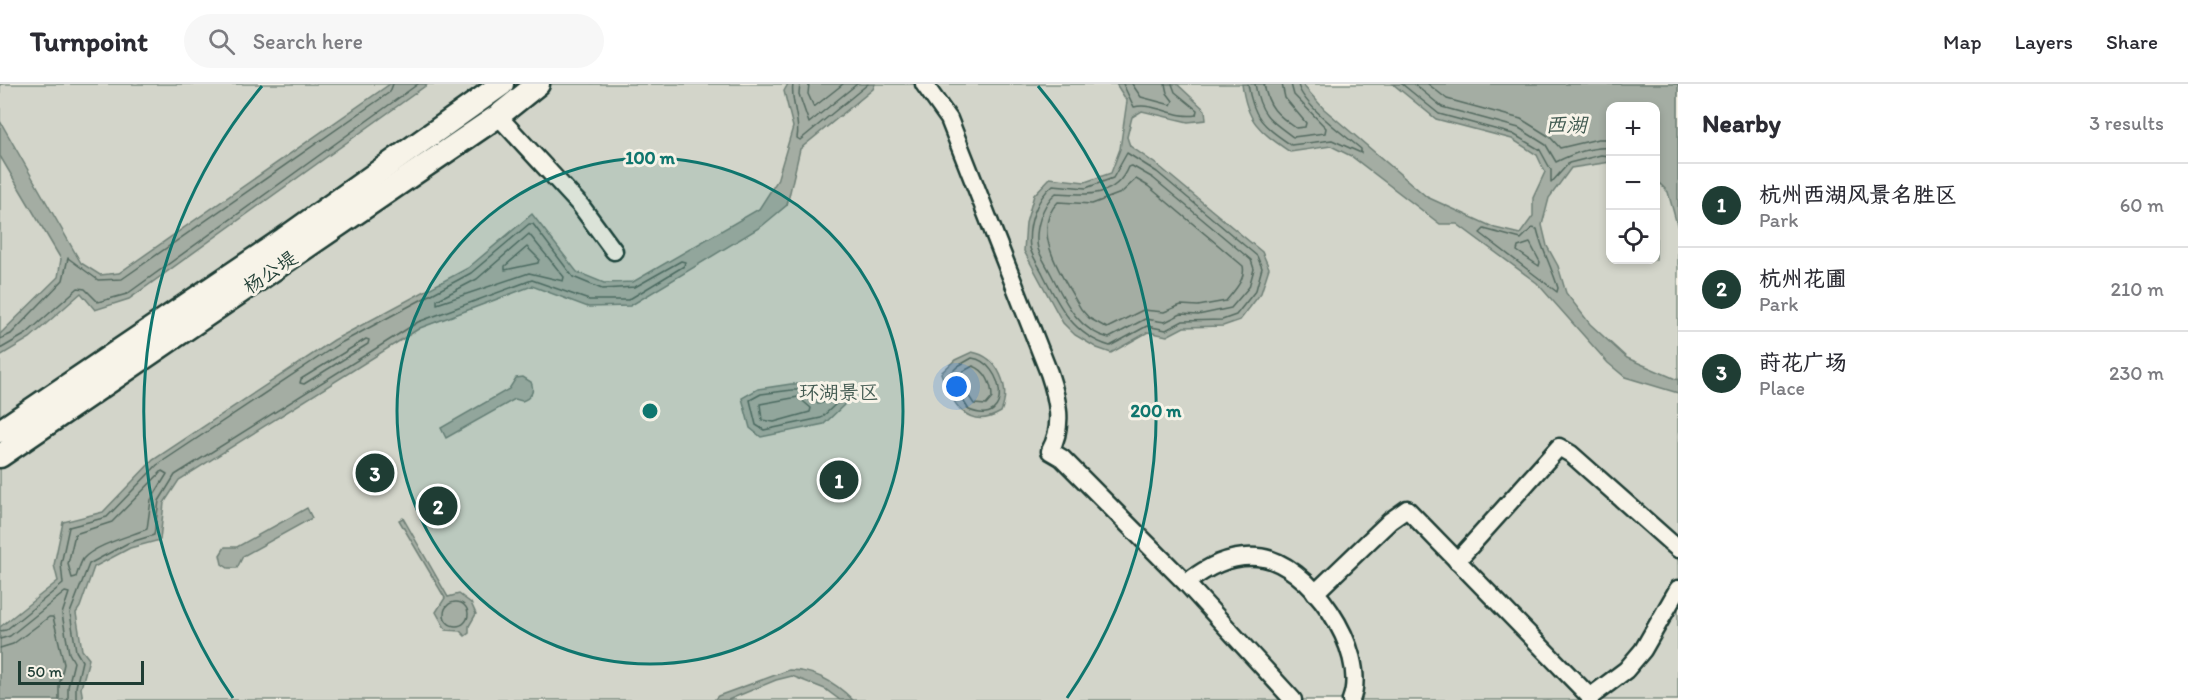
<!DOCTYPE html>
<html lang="en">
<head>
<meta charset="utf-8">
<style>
  body { margin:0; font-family:Itim,"LXGW WenKai TC",sans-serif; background:#f7f7f7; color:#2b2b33 }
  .controls { position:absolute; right:18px; top:18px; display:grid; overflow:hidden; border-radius:12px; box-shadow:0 3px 9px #0003 }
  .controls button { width:54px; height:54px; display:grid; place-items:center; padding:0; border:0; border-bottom:2px solid #e1e1e2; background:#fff; color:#2b2b33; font:30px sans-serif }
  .scale { position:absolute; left:18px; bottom:15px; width:126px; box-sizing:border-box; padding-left:6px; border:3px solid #1f3d34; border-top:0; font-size:16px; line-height:21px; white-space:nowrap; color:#1f3d34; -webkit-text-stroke:4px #f7f3e8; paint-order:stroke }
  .you { position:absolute; left:957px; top:303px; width:21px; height:21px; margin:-15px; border:4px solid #fff; border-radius:50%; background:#1a73e8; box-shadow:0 0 0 9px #1a73e833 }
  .badge { display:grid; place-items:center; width:39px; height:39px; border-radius:50%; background:#1f3d34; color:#fff; font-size:20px; font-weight:700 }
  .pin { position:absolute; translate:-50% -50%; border:3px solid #fff; box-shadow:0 2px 6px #0006 }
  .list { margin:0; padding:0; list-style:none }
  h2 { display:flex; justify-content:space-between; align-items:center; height:78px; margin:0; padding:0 24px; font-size:26px }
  h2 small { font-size:20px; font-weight:400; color:#7c7c81 }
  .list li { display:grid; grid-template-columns:39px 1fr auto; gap:18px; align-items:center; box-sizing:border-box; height:84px; padding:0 24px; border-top:2px solid #e1e1e2 }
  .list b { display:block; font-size:22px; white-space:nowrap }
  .list p { margin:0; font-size:20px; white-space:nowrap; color:#7c7c81 }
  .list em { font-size:20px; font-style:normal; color:#7c7c81 }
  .icon { flex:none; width:33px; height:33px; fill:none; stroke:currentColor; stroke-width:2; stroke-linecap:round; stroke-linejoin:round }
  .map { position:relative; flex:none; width:1678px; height:616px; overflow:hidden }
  header { display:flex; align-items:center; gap:36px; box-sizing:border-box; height:84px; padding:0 30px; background:#fff; border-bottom:2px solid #e1e1e2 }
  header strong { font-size:28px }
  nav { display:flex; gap:33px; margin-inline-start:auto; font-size:21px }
  .search { width:420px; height:54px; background:#f7f7f7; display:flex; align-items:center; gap:15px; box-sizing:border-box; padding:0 21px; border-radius:33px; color:#7c7c81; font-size:22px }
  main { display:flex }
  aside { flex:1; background:#fff }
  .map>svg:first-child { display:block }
  .green { fill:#d3d5ca; stroke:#79897f; stroke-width:1.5; fill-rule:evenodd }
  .water { fill:#a4ada3; stroke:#6f8077; stroke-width:1.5 }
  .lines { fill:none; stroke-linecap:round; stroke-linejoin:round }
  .shore { stroke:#546a60; stroke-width:1.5 }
  .minor-casing { stroke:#1f3d34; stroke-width:21 }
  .secondary-casing { stroke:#1f3d34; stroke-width:27 }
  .minor { stroke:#f7f3e8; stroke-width:16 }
  .secondary { stroke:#f7f3e8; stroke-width:22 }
  .ring { fill:none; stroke:#0f766e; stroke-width:3 }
  .labels { text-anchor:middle; stroke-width:6; stroke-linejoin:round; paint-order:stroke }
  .street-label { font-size:20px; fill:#1f3d34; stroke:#f7f3e8 }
  .park-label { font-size:20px; fill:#435b52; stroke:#f7f3e8 }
  .water-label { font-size:21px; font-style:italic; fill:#405950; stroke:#f7f3e8 }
  .centre { fill:#0f766e; stroke:#f7f3e8; stroke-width:3 }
  .ring-label { font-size:18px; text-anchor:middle; font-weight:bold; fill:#0f766e; stroke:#f7f3e8; stroke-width:6; stroke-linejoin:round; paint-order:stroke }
</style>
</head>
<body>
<header>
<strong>Turnpoint</strong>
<div class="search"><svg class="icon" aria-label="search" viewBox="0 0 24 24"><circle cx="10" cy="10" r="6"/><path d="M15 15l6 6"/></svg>Search here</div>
<nav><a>Map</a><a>Layers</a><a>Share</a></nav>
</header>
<main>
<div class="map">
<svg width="1678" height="616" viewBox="0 0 1678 616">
  <rect width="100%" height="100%" fill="#f7f3e8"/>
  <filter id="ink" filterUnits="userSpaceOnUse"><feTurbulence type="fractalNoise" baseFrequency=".0167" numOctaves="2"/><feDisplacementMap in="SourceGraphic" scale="12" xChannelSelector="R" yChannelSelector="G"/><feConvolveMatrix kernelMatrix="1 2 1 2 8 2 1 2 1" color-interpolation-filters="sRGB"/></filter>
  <g filter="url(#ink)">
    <!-- green -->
    <path class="green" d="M0 0H1678V616H0ZM1610 22H1656V176H1610Z"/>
    <!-- water -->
    <g class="water">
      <path d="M390 0H428L129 215 95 226 81 209 30 254 0 272V250L58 193 61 175 0 72V37L81 179 100 191 119 189Z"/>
      <path d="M788 0H875L873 5 800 65 787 121 762 142 630 222 588 223 532 202 420 244 179 396 164 419 160 456 130 464 94 483 80 523 76 529 82 566 89 575 81 604 83 616H0V543L58 497 54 481 63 438 103 428 153 376 334 256 468 184 532 130 577 188 604 199 633 198 759 125 777 97 793 43 784 7Z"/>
      <path d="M1116 0H1177L1205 26 1206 36 1188 38 1142 27 1132 33 1127 53 1130 62 1160 83 1262 168 1269 184 1261 209 1240 236 1223 242 1184 243 1167 252 1148 248 1111 269 1097 264 1075 251 1063 239 1024 167 1026 139 1034 111 1050 94 1085 98 1111 89 1120 65 1127 17Z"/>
      <path d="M1242 0H1302L1324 25 1427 113 1495 144 1520 150 1533 132V114L1545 88 1537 71 1512 55 1436 35 1393 0H1678V144L1668 108 1656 96V22H1610V78L1571 84 1549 114 1542 141 1547 162 1558 182 1566 209 1590 240 1627 274 1678 296V309L1625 293 1608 279 1537 199 1457 140H1440L1351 72 1331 62 1290 68C1260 47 1247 39 1242 0Z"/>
      <path d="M972 268C999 273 1011 304 1001 328 967 348 951 318 941 289L955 276Z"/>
      <path d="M516 294 523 293 531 298C535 307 531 314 522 317L515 315 446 354 441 344 509 305Z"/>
      <path d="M791 300H804L820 315 845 303 844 321 824 340 761 353 750 344 742 314 758 305Z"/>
      <path d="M307 424 312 434 243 472 237 484H228L222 480 220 471 225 463H237Z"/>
      <path d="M403 434 448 513 459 510 471 519 476 530 469 542V549L465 552 460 547 446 546 436 528 445 514 399 436Z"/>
      <path d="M789 586C814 586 836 599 853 616H840L825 605 792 592 776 596 728 616H714L718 612Z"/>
    </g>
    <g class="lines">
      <!-- shore -->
      <g class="shore">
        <path d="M793 0C790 18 801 35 797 54L800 56 868 0"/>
        <path d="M800 0 799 10 809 39 857 0"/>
        <path d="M809 0 808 10 814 23 843 0"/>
        <path d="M1123 0 1134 23C1154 18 1175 35 1196 31L1197 26 1175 8 1172 0"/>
        <path d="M1132 0 1141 13 1171 21 1173 17 1167 9 1165 0"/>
        <path d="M1248 0C1253 35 1264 42 1291 61L1332 56 1361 69V65C1346 52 1301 20 1298 0"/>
        <path d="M1255 0C1260 30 1269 36 1293 53L1325 49 1326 44 1294 11 1291 0"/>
        <path d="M1264 0C1268 23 1277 31 1296 44L1305 43 1306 39 1285 14 1282 0"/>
        <path d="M1402 0 1439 30 1513 50 1540 66 1551 86V99L1569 79 1601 71 1610 72"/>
        <path d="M1414 0 1442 23 1519 44 1546 61 1556 78C1572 70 1591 62 1610 64"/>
        <path d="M1428 0 1447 15 1521 35 1550 53 1560 64 1598 55H1610"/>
        <path d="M1127 69 1157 88 1257 172 1262 184 1256 206 1236 231 1222 236 1183 237 1166 246 1147 242 1110 262C1073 251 1059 222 1043 190 1039 182 1032 172 1030 164 1027 141 1036 115 1053 101L1086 104 1113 94Z"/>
        <path d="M1132 82 1153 94 1251 176 1254 185 1249 203 1231 224 1198 231 1181 230 1165 238 1145 235 1109 254C1077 246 1065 217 1051 190 1047 182 1041 173 1038 165 1034 147 1042 120 1056 109 1085 111 1115 115 1128 83Z"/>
        <path d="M1136 95 1148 102 1243 182C1246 195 1234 207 1226 217L1198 222 1181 221 1164 228 1143 226 1107 244 1089 234 1081 225C1066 198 1028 147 1058 118L1092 120 1121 109Z"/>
        <path d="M1532 144 1537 145C1542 166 1552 184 1558 204L1557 208 1480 149 1484 145 1521 155Z"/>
        <path d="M529 150 564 193 563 197 529 189 437 220V216L477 195Z"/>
        <path d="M1530 159 1540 178 1539 182 1517 167 1518 163Z"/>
        <path d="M527 163 539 175 538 179 505 186V182Z"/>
        <path d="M0 255 11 250 63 196 68 174 98 196 122 195 390 8 393 0"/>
        <path d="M366 255 369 256 368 260 304 300 300 299 301 295Z"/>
        <path d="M0 265 26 250 78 204 85 205 98 218 127 210 418 0"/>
        <path d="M972 274C1004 278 1014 344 969 326L948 292 958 282Z"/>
        <path d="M973 282C986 286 992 301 992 314L986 321 974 320 957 294 962 288Z"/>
        <path d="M792 306H802L818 320 834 315 837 319 821 334 764 346 756 341 750 316 761 310Z"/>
        <path d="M798 313 811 324 810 328 774 338 762 336 760 320Z"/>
        <path d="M162 387 167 390 151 416 147 445C130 452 95 461 83 475 80 480 78 487 76 493L72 494 68 480 75 450 112 438Z"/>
        <circle cx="456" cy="530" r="12"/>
        <path d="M0 547 6 546 63 500 61 480 69 443 107 433 157 381 337 261 471 189 529 140H533L573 193 602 205 635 203 681 177 685 178 684 182 628 216H589L532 196 418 238 175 391 159 417 154 451 128 459 89 480 70 529 76 567 82 577 76 603V616"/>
        <path d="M0 555 10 552 65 508 69 509 62 530 69 569 74 578 68 603V616"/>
        <path d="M0 564 13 560 49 533H53L64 580 59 602V616"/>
      </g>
      <!-- minor casing -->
      <g class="minor-casing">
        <g id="minor">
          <path d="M924 0 949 35 1049 289C1058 316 1064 342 1050 367L1062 374 1186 499 1293 616"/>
          <path d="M498 32 581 122 614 167"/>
          <path d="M1457 477 1559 363 1571 370 1678 465"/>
          <path d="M1186 499C1207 483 1229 471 1257 473 1308 476 1370 568 1351 616"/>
          <path d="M1315 509 1390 437 1407 425 1590 613V616"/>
          <path d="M1590 613 1626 586 1643 566 1678 505"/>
        </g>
      </g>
      <!-- secondary casing -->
      <g class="secondary-casing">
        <g id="secondary">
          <path d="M0 347 284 155 502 0"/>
          <path d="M0 372 498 32 538 0"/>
        </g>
      </g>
      <!-- minor -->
      <use href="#minor" class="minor"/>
      <!-- secondary -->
      <use href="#secondary" class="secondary"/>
    </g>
  </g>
  <!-- distance rings -->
  <circle cx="650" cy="327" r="253" fill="#0f766e" fill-opacity=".12"/>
  <g class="ring">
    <circle cx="650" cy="327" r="253"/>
    <path d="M233 614A506 506 0 0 1 262 2M1038 2A506 506 0 0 1 1067 614"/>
  </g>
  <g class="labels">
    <!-- street labels -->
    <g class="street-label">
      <text transform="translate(270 188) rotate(-34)" y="7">杨公堤</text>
    </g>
    <!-- park labels -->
    <g class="park-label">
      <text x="839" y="315">环湖景区</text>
    </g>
    <!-- water labels -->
    <g class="water-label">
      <text x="1566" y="48">西湖</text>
    </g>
  </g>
  <circle cx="650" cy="327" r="9" class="centre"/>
  <g class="ring-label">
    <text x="650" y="80">100 m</text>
    <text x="1156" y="333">200 m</text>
  </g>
</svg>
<div class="controls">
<button>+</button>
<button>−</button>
<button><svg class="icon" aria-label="locate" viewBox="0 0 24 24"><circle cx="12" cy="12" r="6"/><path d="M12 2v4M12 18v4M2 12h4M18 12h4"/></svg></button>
</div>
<div class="scale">50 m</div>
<div class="you"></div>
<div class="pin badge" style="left:839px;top:396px">1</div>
<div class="pin badge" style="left:438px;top:422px">2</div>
<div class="pin badge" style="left:375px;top:389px">3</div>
</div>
<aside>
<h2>Nearby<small>3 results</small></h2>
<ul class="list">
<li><span class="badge">1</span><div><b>杭州西湖风景名胜区</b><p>Park</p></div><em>60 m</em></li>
<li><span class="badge">2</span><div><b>杭州花圃</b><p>Park</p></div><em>210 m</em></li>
<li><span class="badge">3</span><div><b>莳花广场</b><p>Place</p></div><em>230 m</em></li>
</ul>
</aside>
</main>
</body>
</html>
